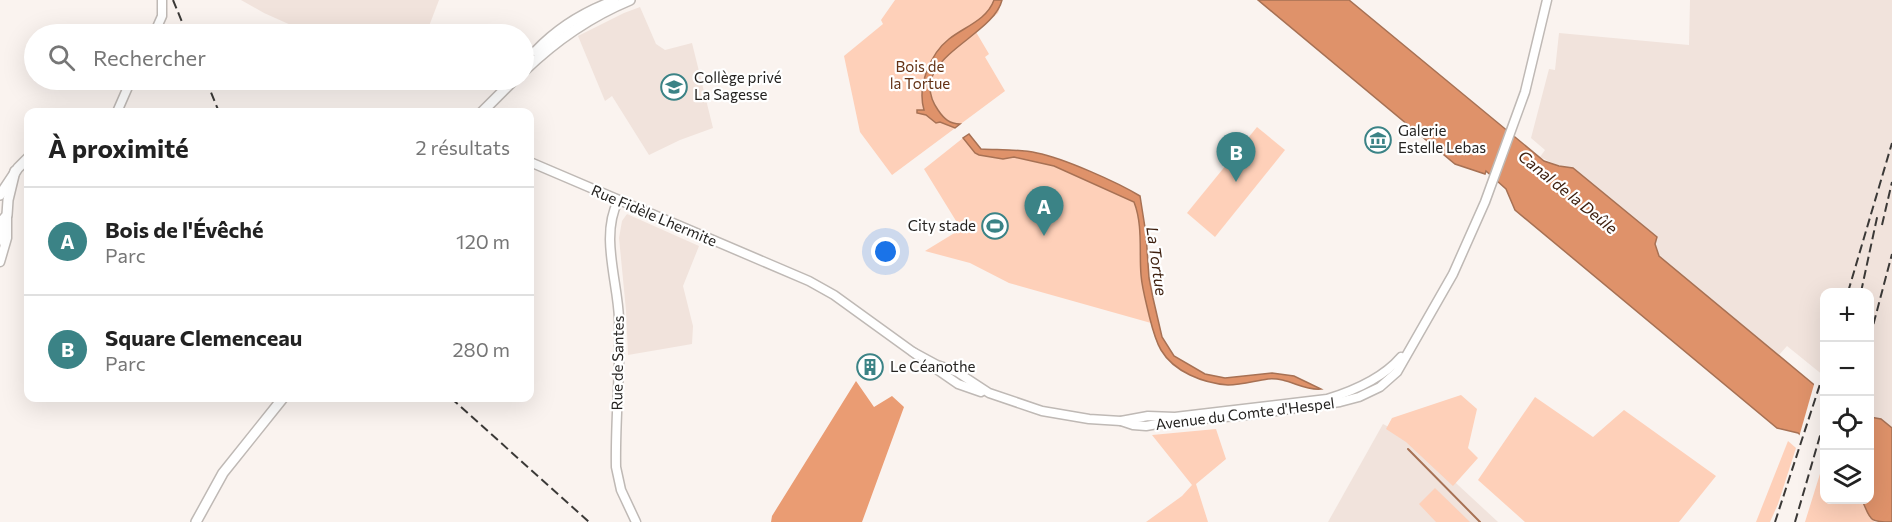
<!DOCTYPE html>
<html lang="fr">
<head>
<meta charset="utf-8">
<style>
  body { margin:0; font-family:Commissioner,sans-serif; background:#f6f6f6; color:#222 }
  .controls { position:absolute; right:18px; bottom:18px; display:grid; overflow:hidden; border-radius:12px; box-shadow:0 6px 24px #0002 }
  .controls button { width:54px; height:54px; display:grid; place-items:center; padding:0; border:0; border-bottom:2px solid #e0e0e0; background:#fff; color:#222; font:30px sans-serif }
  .you { position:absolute; left:886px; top:252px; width:21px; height:21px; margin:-15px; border:4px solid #fff; border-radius:50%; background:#1a73e8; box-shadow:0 0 0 9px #1a73e833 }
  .badge { display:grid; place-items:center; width:39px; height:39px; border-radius:50%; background:#3b8386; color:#fff; font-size:20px; font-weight:700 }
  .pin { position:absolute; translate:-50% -50px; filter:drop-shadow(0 2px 3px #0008) }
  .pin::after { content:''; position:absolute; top:32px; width:21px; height:18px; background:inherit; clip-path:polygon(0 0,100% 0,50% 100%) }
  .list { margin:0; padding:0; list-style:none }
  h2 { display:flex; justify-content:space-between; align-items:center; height:78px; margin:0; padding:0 24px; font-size:26px }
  h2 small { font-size:20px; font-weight:400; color:#767676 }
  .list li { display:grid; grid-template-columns:39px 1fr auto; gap:18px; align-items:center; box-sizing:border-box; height:108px; padding:0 24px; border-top:2px solid #e0e0e0 }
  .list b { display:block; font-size:22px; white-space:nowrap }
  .list p { margin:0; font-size:20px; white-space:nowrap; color:#767676 }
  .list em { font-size:20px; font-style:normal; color:#767676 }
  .icon { flex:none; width:33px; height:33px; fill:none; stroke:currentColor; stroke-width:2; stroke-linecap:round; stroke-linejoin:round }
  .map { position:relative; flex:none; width:1892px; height:522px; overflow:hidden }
  .search { position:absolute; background:#fff; box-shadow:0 6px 24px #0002; left:24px; top:24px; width:510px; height:66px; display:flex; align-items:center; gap:15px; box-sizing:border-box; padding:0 21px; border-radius:33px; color:#767676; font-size:22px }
  .panel { position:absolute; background:#fff; box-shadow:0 6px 24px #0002; left:24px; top:108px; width:510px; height:294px; border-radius:12px }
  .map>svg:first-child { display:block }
  .built { fill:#f1e3dc }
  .green { fill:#fed0b9 }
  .forest { fill:#ea9c73 }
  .water { fill:#df926a; stroke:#a77154; stroke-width:1.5 }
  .pier { fill:#faf3ef }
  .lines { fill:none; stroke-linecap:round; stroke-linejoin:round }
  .stream { stroke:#a77154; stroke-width:2 }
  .tertiary-casing { stroke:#bfb9b5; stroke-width:11 }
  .secondary-casing { stroke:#bfb9b5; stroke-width:12 }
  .tertiary { stroke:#fff; stroke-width:8 }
  .secondary { stroke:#fff; stroke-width:9 }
  .rail { stroke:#3b3937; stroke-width:2; stroke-dasharray:9 4.5; stroke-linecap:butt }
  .labels { text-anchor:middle; stroke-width:4.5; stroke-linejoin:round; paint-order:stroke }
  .park-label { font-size:15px; fill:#643215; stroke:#fff }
  .poi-label { font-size:15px; fill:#252321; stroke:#fff; text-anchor:start }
  .street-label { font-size:15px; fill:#252321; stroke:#fff }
  .water-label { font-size:16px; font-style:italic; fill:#3f200f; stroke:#fff }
</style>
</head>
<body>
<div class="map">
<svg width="1892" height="522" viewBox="0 0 1892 522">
  <rect width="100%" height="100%" fill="#faf3ef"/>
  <!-- built -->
  <g class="built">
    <path d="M241 0H439L426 34H311L264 13Z"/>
    <path d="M1690 0H1892V468L1870 421V292H1824V376L1787 346 1779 355 1659 256 1655 244 1573 168 1559 166 1540 157 1545 150 1531 138 1549 69 1555 70 1559 33 1689 45Z"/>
    <path d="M640 7 656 44 665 50 692 43 713 128 680 140 649 155 612 96 605 101 578 36 624 13Z"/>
    <path d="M627 214 699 246 683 286 693 326 692 344 628 355 626 310 619 238 622 221Z"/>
    <path d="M1383 424 1404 435 1498 522H1328Z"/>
  </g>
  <!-- green -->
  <g class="green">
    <path d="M895 0H1002L998 13 976 32 989 54 985 57 1005 91 892 175 860 132 844 56 883 24 881 20Z"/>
    <path d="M1257 127 1285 150 1215 237 1187 213Z"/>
    <path d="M963 138 975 153 1003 158 1014 157 1054 166 1134 202C1143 225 1138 253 1141 277 1143 293 1147 308 1151 323L1009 283 970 263 925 251 961 229 924 169Z"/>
    <path d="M1461 395 1477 409 1468 448 1478 458 1453 486 1406 442 1386 429 1392 418Z"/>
    <path d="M1535 397 1593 437 1624 410 1716 476 1679 522H1525L1478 480Z"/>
    <path d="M1216 429 1226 459 1196 484 1208 522H1146L1182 496 1192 485 1152 435Z"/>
    <path d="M1788 441 1796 448 1778 504 1770 522H1756Z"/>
    <path d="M1824 461V500H1862L1870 518 1875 522H1805Z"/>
    <path d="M1435 488 1470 522H1436L1419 504Z"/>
  </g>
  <!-- forest -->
  <path class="forest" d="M856 381 874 407 892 396 904 407 862 522H771L772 516Z"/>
  <!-- water -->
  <g class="water">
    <path d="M994 0H1002C993 38 903 60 938 110 944 119 950 124 960 124L955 128 940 122 936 123 926 115 917 113V110H924C917 86 930 54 949 39 964 27 987 20 994 0Z"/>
    <path d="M1258 0H1349L1544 161 1559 166 1573 168 1657 237 1655 244 1659 256 1824 393V455L1798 433 1777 428 1515 210 1506 189 1486 171 1485 174 1455 164Z"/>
    <path d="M969 134 981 149C1000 150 1018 149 1037 153 1063 158 1117 182 1140 196L1146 234 1149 278 1153 298 1162 337 1174 356 1205 374 1225 378 1272 373 1294 376 1321 389C1303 391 1288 377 1268 379 1254 381 1242 385 1228 385 1203 383 1174 372 1161 350 1155 340 1152 327 1149 315 1146 302 1142 288 1141 275 1139 251 1143 225 1134 202L1054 166 1014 157 1003 159 979 155 975 153 963 138Z"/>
    <path d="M1870 417 1881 419 1892 428V522C1868 522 1871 520 1862 500H1870Z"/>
  </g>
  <!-- pier -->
  <path class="pier" d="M1815 381 1824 389V458L1799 437Z"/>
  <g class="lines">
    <!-- stream -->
    <path class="stream" d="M1408 449 1480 522"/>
    <!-- tertiary casing -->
    <g class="tertiary-casing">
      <g id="tertiary">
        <path d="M154 34 162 16V0"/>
        <path d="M117 112 131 80"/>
        <path d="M530 162 809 281 834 295 917 355"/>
        <path d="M618 201C600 236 618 282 619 319 621 368 615 418 616 467L621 490 636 522"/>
        <path d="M0 228 4 243"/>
        <path d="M0 262 7 238V213"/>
        <path d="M913 352 937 365 957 372 989 393 1042 411 1089 419 1121 421 1148 416 1175 417 1327 399C1353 391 1383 378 1401 357"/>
        <path d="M932 366 958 384 981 392"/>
        <path d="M1121 421 1133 425 1146 426 1168 422 1248 415 1340 402 1359 397 1380 387 1397 372 1453 274 1485 202 1525 92 1547 0"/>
      </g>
    </g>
    <!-- secondary casing -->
    <g class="secondary-casing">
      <g id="secondary">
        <path d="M536 51C558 28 584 12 614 1"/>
        <path d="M524 71C556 40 589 17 630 0"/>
        <path d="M482 112 514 80"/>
        <path d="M0 195 18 168 28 158"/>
        <path d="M0 223 7 215 8 200 15 171"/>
        <path d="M196 522 223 473 283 398"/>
      </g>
    </g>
    <!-- tertiary -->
    <use href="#tertiary" class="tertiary"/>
    <!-- secondary -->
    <use href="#secondary" class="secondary"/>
    <!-- rail -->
    <g class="rail">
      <path d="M173 0 187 34"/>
      <path d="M206 80 219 112"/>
      <path d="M1882 225 1892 182"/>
      <path d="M1848 292 1892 143"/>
      <path d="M1861 292 1878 213"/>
      <path d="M1870 337 1892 254"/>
      <path d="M451 398 589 522"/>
      <path d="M1775 522 1824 372"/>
      <path d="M1795 522 1824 422"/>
    </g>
  </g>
  <!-- icons -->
  <defs>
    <g id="school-ring" transform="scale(1.35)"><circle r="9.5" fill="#fff" stroke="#3b8386" stroke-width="1.5"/><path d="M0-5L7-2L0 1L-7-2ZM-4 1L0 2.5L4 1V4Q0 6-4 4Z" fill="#3b8386"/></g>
    <g id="museum-ring" transform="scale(1.35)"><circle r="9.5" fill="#fff" stroke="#3b8386" stroke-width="1.5"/><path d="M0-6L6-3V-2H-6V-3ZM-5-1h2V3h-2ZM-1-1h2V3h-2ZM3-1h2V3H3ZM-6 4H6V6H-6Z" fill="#3b8386"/></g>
    <g id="stadium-ring" transform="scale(1.35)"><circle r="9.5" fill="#fff" stroke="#3b8386" stroke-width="1.5"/><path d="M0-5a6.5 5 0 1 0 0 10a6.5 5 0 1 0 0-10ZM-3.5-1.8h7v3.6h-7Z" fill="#3b8386"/></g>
    <g id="building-ring" transform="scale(1.35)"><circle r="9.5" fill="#fff" stroke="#3b8386" stroke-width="1.5"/><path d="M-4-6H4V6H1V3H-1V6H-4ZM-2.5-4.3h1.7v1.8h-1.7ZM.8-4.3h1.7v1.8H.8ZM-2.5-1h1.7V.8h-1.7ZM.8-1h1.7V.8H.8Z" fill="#3b8386"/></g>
  </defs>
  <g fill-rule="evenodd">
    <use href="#school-ring" x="674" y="87"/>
    <use href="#museum-ring" x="1378" y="140"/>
    <use href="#stadium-ring" x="995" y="226"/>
    <use href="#building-ring" x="870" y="367"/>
  </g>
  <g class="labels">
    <!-- park labels -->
    <g class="park-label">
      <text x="920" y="72">Bois de<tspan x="920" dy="17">la Tortue</tspan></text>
    </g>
    <!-- poi labels -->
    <g class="poi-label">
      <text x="694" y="83">Collège privé<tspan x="694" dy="17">La Sagesse</tspan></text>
      <text x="1398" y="136">Galerie<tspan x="1398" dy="17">Estelle Lebas</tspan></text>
      <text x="976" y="231" text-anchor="end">City stade</text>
      <text x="890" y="372">Le Céanothe</text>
    </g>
    <!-- street labels -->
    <g class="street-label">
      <text transform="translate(654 216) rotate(23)" y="5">Rue Fidèle Lhermite</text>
      <text transform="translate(618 363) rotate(-89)" y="5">Rue de Santes</text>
      <text transform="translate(1245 414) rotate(-7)" y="5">Avenue du Comte d'Hespel</text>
    </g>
    <!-- water labels -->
    <g class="water-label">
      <text transform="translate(1568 192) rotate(39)" y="6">Canal de la Deûle</text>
      <text transform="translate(1157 261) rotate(82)" y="6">La Tortue</text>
    </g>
  </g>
</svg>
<div class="controls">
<button>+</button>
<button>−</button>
<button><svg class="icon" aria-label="locate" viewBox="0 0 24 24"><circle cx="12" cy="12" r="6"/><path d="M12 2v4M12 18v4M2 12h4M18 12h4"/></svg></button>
<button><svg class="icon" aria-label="layers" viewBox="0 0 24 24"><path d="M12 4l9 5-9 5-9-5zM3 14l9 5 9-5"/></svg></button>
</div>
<div class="you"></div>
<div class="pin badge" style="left:1044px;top:236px">A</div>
<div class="pin badge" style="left:1236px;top:182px">B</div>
<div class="search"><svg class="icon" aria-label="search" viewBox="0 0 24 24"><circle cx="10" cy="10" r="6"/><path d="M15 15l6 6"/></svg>Rechercher</div>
<section class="panel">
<h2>À proximité<small>2 résultats</small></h2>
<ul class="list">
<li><span class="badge">A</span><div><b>Bois de l'Évêché</b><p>Parc</p></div><em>120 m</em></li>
<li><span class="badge">B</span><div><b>Square Clemenceau</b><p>Parc</p></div><em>280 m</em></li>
</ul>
</section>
</div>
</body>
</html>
